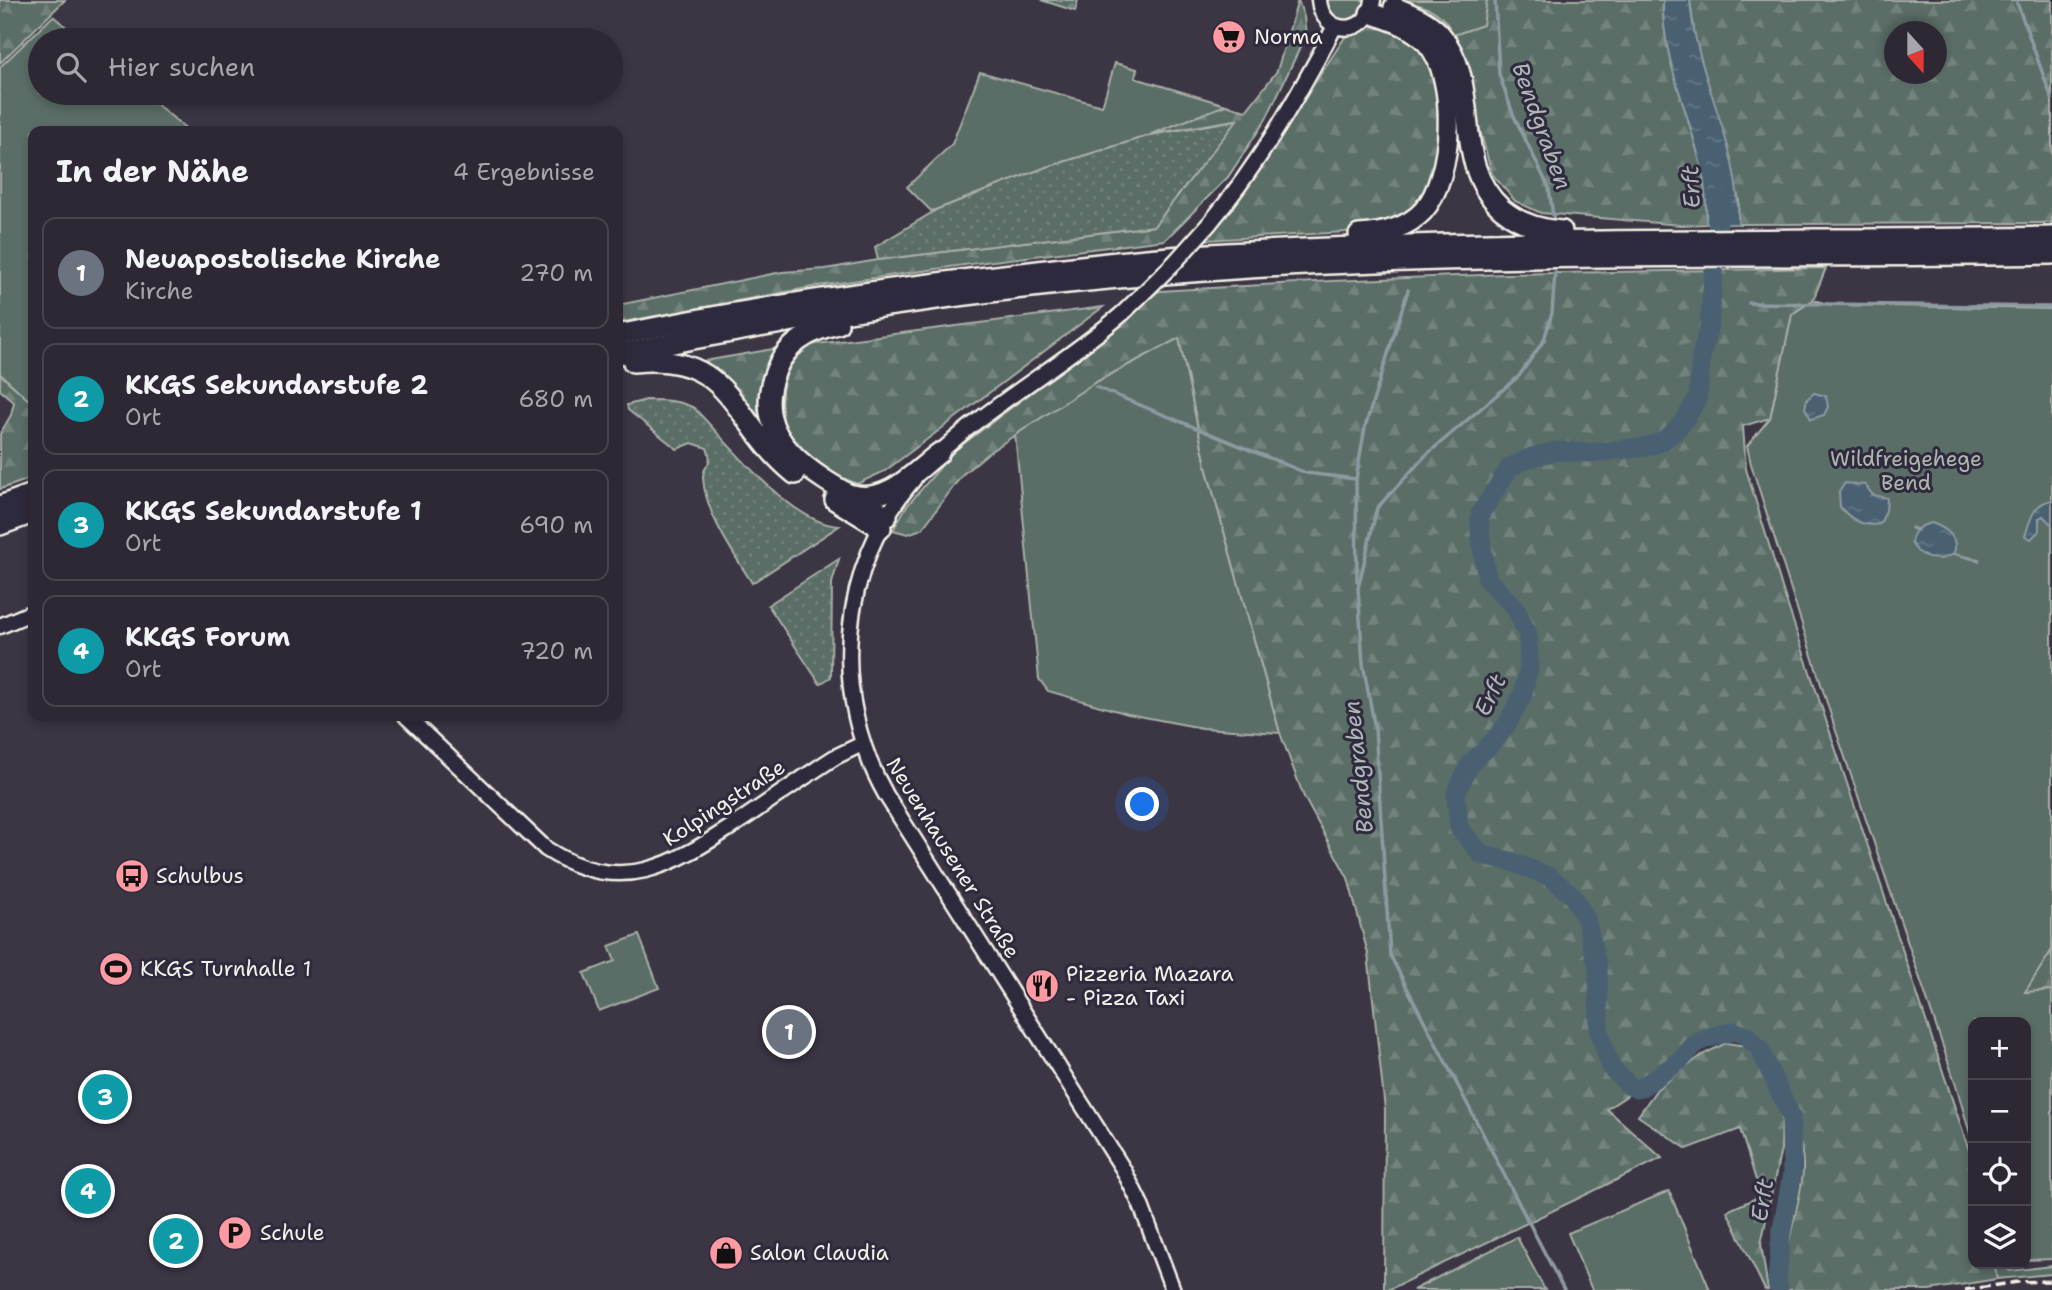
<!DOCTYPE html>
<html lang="de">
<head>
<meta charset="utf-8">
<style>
  body { margin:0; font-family:"Shantell Sans",sans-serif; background:#35303b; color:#f1f3f6 }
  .controls { position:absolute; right:21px; bottom:21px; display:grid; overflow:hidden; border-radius:14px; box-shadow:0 4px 10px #0003 }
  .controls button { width:63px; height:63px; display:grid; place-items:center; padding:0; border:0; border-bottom:2px solid #48444e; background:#2d2833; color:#f1f3f6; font:35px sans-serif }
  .compass { position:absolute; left:1884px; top:21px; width:63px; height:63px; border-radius:50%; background:#2d2833; box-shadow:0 4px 10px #0003; rotate:159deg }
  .you { position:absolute; left:1143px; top:805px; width:24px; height:24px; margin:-18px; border:5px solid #fff; border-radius:50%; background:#1a73e8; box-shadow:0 0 0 10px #1a73e833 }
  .badge { display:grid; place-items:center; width:46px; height:46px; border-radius:50%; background:#bca0f2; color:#fff; font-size:23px; font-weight:700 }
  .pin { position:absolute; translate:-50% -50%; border:4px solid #fff; box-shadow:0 2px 7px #0006 }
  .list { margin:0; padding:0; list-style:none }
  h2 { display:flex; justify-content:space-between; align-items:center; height:91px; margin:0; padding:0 28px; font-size:30px }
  h2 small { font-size:23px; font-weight:400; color:#a7a6ac }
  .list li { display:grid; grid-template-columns:46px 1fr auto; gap:21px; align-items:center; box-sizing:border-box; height:112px; margin:0 14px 14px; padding:0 14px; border:2px solid #48444e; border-radius:14px }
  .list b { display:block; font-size:26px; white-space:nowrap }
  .list p { margin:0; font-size:23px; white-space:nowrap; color:#a7a6ac }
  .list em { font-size:23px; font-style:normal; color:#a7a6ac }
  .icon { flex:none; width:38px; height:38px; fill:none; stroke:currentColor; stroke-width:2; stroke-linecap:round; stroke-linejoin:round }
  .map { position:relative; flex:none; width:2052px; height:1290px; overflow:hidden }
  .search { position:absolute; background:#2d2833; box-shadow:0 4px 10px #0003; left:28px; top:28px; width:595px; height:77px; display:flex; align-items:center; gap:18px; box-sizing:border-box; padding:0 24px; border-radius:38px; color:#a7a6ac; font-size:26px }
  .panel { position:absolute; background:#2d2833; box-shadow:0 4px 10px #0003; left:28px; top:126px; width:595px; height:595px; border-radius:14px }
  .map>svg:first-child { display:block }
  .green { fill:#5a6d66; stroke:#a7afa7; stroke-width:2 }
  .forest { fill:url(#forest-firs); stroke:#a7afa7; stroke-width:2; fill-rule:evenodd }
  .cemetery { fill:url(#cemetery-stones); stroke:#a7afa7; stroke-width:2 }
  .garden { fill:url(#garden-dots); stroke:#a7afa7; stroke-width:2 }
  .water { fill:url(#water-ripples); stroke:#8d9ba1; stroke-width:2 }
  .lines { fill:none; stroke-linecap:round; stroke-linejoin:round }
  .stream { stroke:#8d9ba1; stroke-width:3.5 }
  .river { stroke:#496172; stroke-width:19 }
  .secondary-casing { stroke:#f4f1e8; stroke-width:19 }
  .highway-casing { stroke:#f4f1e8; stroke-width:24 }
  .secondary { stroke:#2f2a3d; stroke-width:14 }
  .highway { stroke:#2f2a3d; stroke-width:19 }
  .rail { stroke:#f4f1e8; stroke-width:3.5; stroke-dasharray:10 5; stroke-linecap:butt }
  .secondary-bridge-casing { stroke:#f4f1e8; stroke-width:19; stroke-linecap:butt }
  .secondary-bridge { stroke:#2f2a3d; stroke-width:14 }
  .labels { text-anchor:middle; stroke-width:6; stroke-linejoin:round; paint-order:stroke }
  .poi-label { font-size:21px; fill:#f4f1e8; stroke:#2f2a3d; text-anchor:start }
  .park-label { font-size:21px; fill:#afb6ae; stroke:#2f2a3d }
  .street-label { font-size:21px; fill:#f4f1e8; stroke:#2f2a3d }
  .water-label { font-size:23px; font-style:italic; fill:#b0b7b9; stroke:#2f2a3d }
</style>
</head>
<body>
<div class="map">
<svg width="2052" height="1290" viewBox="0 0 2052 1290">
  <defs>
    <pattern id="forest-firs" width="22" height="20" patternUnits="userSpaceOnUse" patternTransform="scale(1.75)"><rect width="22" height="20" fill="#5a6d66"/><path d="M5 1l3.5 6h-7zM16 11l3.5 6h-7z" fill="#72827c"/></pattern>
    <pattern id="cemetery-stones" width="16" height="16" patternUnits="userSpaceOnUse" patternTransform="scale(1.75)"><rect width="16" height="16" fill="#5a6d66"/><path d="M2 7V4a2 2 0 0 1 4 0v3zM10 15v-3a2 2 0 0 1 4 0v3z" fill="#72827c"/></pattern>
    <pattern id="garden-dots" width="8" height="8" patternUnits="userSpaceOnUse" patternTransform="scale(1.75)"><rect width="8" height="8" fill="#5a6d66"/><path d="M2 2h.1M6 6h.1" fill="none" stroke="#72827c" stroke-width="1.8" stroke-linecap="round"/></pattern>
    <pattern id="water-ripples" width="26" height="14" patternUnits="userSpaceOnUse" patternTransform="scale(1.75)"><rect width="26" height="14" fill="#496172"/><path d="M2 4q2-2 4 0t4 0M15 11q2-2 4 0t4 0" fill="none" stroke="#647886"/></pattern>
  </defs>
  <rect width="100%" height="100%" fill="#3c3544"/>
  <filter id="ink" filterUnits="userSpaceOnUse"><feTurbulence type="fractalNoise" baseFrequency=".0143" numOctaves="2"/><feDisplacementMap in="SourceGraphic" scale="14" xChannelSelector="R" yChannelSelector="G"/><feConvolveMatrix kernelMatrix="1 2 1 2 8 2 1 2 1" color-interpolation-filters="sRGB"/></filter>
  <g filter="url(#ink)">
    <!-- green -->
    <g class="green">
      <path d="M1325 0H1365C1363 15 1346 30 1332 16 1328 12 1327 5 1325 0Z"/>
      <path d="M1402 0H1487L1484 25 1454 35C1441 10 1429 7 1402 0Z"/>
      <path d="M53 16 82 40H40V93H143L189 131H33V404L0 374V67Z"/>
      <path d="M1115 63 1137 69 1135 78 1226 105 1151 135 1044 168 938 209 931 211 907 187 952 144 980 72 1102 106Z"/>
      <path d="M1813 300 1832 305 2052 309V950L2029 991 2052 990V1259L2026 1260V1022H1973V1144L1955 1082 1834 725 1751 464 1747 446 1770 418 1792 314Z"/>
      <path d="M1179 338 1207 470 1280 733 1202 728 1128 714 1048 691 1039 679 1015 434 1094 383Z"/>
      <path d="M639 935 659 988 599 1011 584 973 615 961 609 946Z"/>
      <path d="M1669 1191 1710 1290H1592L1568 1233Z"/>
      <path d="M1517 1237 1545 1290H1413Z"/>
      <path d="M2003 1266 2010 1271 2052 1266V1274L1997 1279 1995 1267Z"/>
    </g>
    <!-- forest -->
    <g class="forest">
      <path d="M0 0H65L0 63Z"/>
      <path d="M1298 0 1304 17 1306 35 1266 119 1228 177 1165 240 985 262 818 286 618 323V305L782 272 825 269 878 260 1154 226 1235 120 1151 134 1226 105 1246 111 1277 71Z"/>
      <path d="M1487 0H1663C1661 78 1711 146 1706 224L1681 225 1541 213 1515 201 1492 174 1454 35 1483 25Z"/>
      <path d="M1690 0H2052V223L1738 224 1739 200 1695 38ZM1895 32H1937V74H1895Z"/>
      <path d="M1381 24 1400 29 1426 51 1442 97 1433 186 1411 216 1366 231 1206 240 1248 185 1345 37 1364 26Z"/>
      <path d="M1826 268 1813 300 1792 314 1770 418 1743 426 1746 469 1784 594 1973 1162V1264H1994L1997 1279 1929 1290H1786C1780 1250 1801 1210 1803 1169 1804 1139 1787 1105 1775 1078 1762 1052 1751 1022 1715 1034 1708 1037 1698 1040 1692 1045 1686 1050 1683 1056 1677 1061 1655 1079 1630 1093 1607 1109L1662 1158 1388 1290H1384L1385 1110 1368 954 1348 878 1304 797 1280 733 1207 470 1179 338 1094 383 988 453 963 474 922 529 908 534 893 530 906 507 954 451 1036 389 1159 291 1332 281 1506 274Z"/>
      <path d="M1103 307 885 471 857 484C838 476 800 458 790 439 778 417 778 382 794 361 798 355 804 351 809 345Z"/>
      <path d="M779 348C755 374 761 401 765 433L699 362Z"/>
      <path d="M0 374 33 404V478L0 489V434L11 415 14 402 0 390Z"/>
      <path d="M2052 950V990L2025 992Z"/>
      <path d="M1726 1043 1746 1046 1764 1061 1782 1116 1781 1149 1761 1244 1768 1290H1765L1727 1211 1761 1196 1740 1129 1687 1149 1638 1116 1657 1089 1702 1055Z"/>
    </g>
    <!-- cemetery -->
    <path class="cemetery" d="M1041 0H1078L1075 11Z"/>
    <!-- garden -->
    <g class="garden">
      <path d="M1237 120 1154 226 878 260 875 247 938 209 1044 168 1151 135Z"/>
      <path d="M646 400C663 400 678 400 694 408 727 441 790 524 839 526L752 583C734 554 705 513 703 478 702 465 715 466 707 448L692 443 677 449 628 410 627 405Z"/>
      <path d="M839 559 832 583 831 677 820 684 768 605Z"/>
    </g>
    <!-- water -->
    <g class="water">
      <path d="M1663 0H1690C1695 77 1742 146 1738 224H1706C1711 146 1661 78 1663 0Z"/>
      <path d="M1814 393 1826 396 1828 407 1824 415 1811 419 1805 408 1807 399Z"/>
      <path d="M1845 483 1865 485 1873 495 1887 498 1886 511 1880 524C1864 527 1850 519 1840 507L1839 492Z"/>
      <path d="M2052 500V525L2043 516 2039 518V531L2031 539 2025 536C2030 521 2033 503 2052 500Z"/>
      <path d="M1932 523C1947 529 1959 537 1954 554L1979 559V561L1954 554 1941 559 1928 558 1917 551 1911 543C1913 530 1920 525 1932 523Z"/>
    </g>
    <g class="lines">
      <!-- stream -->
      <g class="stream">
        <path d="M1495 0 1499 74 1513 114 1549 188 1554 222"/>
        <path d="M2016 0 2052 99"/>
        <path d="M1555 272 1552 313 1544 340 1519 376 1426 455 1377 508 1358 588 1363 664 1375 729 1390 955 1564 1290"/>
        <path d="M1749 303 2052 307"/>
        <path d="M1096 387 1306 473 1356 479"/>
        <path d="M1912 528 1917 530"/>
        <path d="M1357 581 1356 479 1365 427 1408 290"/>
      </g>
      <!-- river -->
      <path class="river" d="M1720 200 1709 326 1701 357 1698 397 1686 418 1674 432 1661 442 1646 447 1590 453 1558 451 1532 457 1510 467 1480 514V532L1487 579 1516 609 1528 635 1529 668 1522 696 1506 726 1489 746 1470 764 1456 793 1459 828 1482 855 1510 861 1550 877 1573 896 1586 919 1598 969 1599 1031 1611 1068 1630 1086 1637 1089 1642 1087 1680 1061 1694 1045 1707 1038 1734 1031 1747 1036 1759 1048 1791 1116 1792 1174 1781 1235 1777 1280 1779 1290"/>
      <!-- secondary casing -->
      <g class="secondary-casing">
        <g id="secondary">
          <path d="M1319 0C1322 37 1369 37 1373 0"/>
          <path d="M1209 224C1260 163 1298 96 1335 26"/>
          <path d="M933 459C990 404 1063 365 1123 313"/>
          <path d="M914 479C838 567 829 695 886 795L1123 1169 1140 1203 1173 1290"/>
          <path d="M0 626 33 612"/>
          <path d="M406 716 546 849C621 897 672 866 737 823 770 801 802 778 835 757L862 744"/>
        </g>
      </g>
      <!-- highway casing -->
      <g class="highway-casing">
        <g id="highway">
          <path d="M1394 7C1411 14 1427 20 1440 34 1484 85 1449 162 1502 209 1519 223 1540 230 1562 231"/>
          <path d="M1359 235C1382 234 1407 228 1423 211 1454 177 1458 77 1427 43 1412 26 1391 20 1370 13"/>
          <path d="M838 324C811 330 786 344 776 370 743 449 835 485 887 516"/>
          <path d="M618 335C745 309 874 290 1004 275 1078 266 1152 257 1227 253 1502 237 1777 241 2052 237"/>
          <path d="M618 354C821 312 1027 282 1234 269 1507 252 1779 258 2052 254"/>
          <path d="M633 362C734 351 731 423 795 474"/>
          <path d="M853 495C887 504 914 472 939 453"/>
          <path d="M835 500 881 528"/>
          <path d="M0 506 33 494"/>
          <path d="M0 525 33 513"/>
        </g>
      </g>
      <!-- secondary -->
      <use href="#secondary" class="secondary"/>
      <!-- highway -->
      <use href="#highway" class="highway"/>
      <!-- rail -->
      <path class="rail" d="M1965 1290 2018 1282 2052 1281"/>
      <!-- secondary-bridge casing -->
      <g class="secondary-bridge-casing">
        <path id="secondary-bridge" d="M1123 313 1175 262 1209 224"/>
      </g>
      <!-- secondary-bridge -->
      <use href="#secondary-bridge" class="secondary-bridge"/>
    </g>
  </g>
  <!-- icons -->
  <defs>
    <g id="supermarket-disc" transform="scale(1.75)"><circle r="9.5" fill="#ff9aa2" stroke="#2f2a3d"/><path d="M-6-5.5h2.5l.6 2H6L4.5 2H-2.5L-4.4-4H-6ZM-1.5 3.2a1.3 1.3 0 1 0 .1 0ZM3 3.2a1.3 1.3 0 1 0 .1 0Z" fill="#111"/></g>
    <g id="bus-disc" transform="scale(1.75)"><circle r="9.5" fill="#ff9aa2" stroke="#2f2a3d"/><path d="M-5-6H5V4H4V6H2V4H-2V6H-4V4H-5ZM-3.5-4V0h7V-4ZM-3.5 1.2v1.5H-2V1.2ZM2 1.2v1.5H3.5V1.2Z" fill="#111"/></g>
    <g id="stadium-disc" transform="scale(1.75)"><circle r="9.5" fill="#ff9aa2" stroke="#2f2a3d"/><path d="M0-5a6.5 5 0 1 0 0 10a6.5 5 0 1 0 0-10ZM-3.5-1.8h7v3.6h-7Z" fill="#111"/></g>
    <g id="restaurant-disc" transform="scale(1.75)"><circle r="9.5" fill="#ff9aa2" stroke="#2f2a3d"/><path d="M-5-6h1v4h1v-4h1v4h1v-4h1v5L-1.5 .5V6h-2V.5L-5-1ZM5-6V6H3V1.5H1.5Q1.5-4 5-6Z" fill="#111"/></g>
    <g id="parking-disc" transform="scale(1.75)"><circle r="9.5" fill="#ff9aa2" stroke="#2f2a3d"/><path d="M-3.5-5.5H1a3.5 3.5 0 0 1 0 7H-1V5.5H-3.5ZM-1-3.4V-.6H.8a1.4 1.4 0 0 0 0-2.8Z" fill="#111"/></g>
    <g id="shop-disc" transform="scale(1.75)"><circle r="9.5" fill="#ff9aa2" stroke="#2f2a3d"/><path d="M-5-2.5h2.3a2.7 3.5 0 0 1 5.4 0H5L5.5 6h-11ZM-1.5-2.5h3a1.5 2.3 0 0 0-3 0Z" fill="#111"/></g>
  </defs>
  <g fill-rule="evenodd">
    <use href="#supermarket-disc" x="1229" y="37"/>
    <use href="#bus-disc" x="132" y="876"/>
    <use href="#stadium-disc" x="116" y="969"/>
    <use href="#restaurant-disc" x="1042" y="986"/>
    <use href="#parking-disc" x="235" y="1233"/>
    <use href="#shop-disc" x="726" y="1253"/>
  </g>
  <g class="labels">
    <!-- poi labels -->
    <g class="poi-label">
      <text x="1254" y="44">Norma</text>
      <text x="156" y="883">Schulbus</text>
      <text x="140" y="976">KKGS Turnhalle 1</text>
      <text x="1066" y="981">Pizzeria Mazara<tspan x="1066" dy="24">- Pizza Taxi</tspan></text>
      <text x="260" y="1240">Schule</text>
      <text x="750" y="1260">Salon Claudia</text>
    </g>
    <!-- park labels -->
    <g class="park-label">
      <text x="1906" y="466">Wildfreigehege<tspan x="1906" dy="24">Bend</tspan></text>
    </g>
    <!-- street labels -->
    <g class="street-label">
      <text transform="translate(724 803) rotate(-33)" y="7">Kolpingstraße</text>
      <text transform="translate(953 858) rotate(58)" y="7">Neuenhausener Straße</text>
    </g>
    <!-- water labels -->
    <g class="water-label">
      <text transform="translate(1542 126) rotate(70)" y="8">Bendgraben</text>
      <text transform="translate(1691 187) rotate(-93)" y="8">Erft</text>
      <text transform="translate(1490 695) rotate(-64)" y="8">Erft</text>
      <text transform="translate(1358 767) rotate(-96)" y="8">Bendgraben</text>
      <text transform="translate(1762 1200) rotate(-81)" y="8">Erft</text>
    </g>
  </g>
</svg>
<div class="controls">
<button>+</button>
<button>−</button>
<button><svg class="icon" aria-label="locate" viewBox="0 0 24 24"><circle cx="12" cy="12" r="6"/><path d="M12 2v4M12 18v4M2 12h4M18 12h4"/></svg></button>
<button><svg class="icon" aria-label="layers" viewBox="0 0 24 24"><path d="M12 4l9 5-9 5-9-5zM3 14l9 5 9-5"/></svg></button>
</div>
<svg class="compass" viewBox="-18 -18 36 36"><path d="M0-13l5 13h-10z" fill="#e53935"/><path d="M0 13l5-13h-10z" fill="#a7a6ac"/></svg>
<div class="you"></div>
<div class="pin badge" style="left:789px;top:1032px;background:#6b7280">1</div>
<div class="pin badge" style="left:176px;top:1241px;background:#0f9aa8">2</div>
<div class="pin badge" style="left:105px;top:1097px;background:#0f9aa8">3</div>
<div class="pin badge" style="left:88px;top:1191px;background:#0f9aa8">4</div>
<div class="search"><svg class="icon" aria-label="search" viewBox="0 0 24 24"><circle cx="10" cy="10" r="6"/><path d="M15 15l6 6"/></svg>Hier suchen</div>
<section class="panel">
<h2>In der Nähe<small>4 Ergebnisse</small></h2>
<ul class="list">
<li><span class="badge" style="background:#6b7280">1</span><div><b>Neuapostolische Kirche</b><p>Kirche</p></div><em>270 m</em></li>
<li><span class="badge" style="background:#0f9aa8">2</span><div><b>KKGS Sekundarstufe 2</b><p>Ort</p></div><em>680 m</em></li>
<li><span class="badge" style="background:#0f9aa8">3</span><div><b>KKGS Sekundarstufe 1</b><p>Ort</p></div><em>690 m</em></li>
<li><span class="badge" style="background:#0f9aa8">4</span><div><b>KKGS Forum</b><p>Ort</p></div><em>720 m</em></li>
</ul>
</section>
</div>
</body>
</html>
